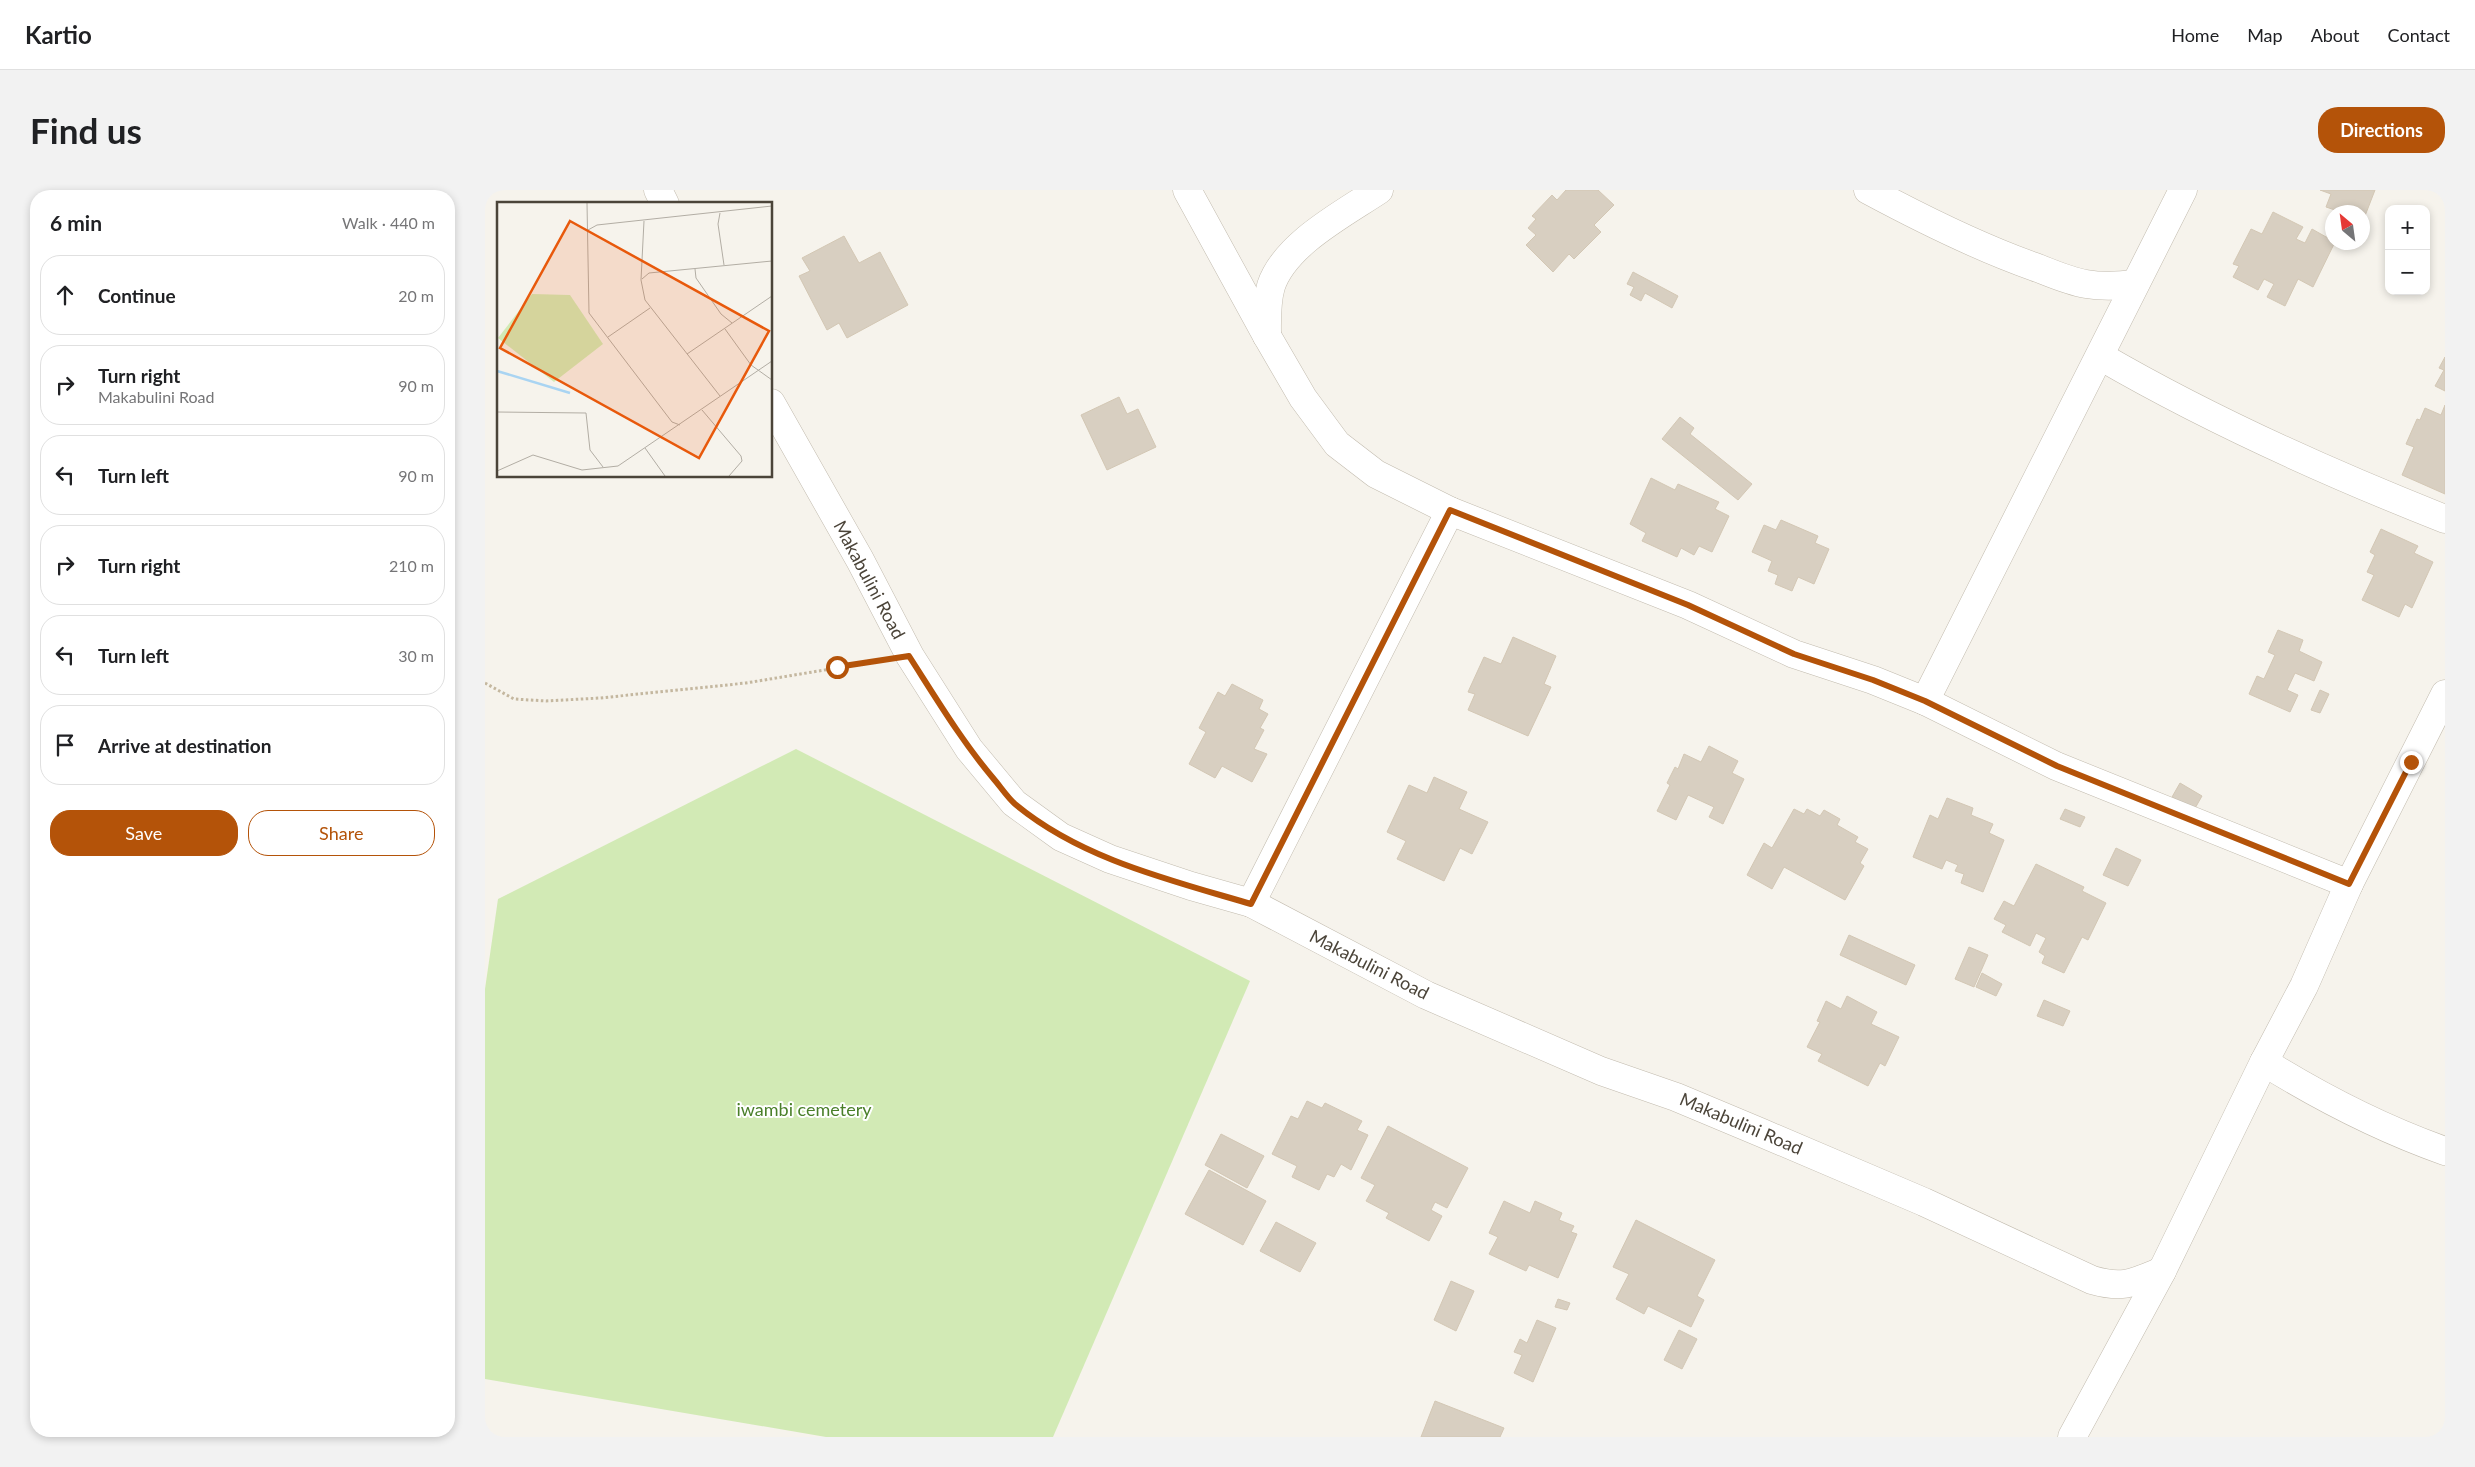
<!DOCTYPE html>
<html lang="en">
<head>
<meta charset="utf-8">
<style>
  body { margin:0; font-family:Lato,sans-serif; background:#f2f2f2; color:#202124 }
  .controls { position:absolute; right:15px; top:15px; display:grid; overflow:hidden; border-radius:10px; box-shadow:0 2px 8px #0003 }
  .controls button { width:45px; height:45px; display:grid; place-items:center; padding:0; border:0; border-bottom:1px solid #e0e0e0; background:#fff; color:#202124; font:25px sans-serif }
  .compass { position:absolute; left:1840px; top:15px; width:45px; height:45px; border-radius:50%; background:#fff; box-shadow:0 2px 8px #0003; rotate:331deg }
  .stop { position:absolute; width:15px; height:15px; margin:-11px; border:4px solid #b45309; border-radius:50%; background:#fff }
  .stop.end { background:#b45309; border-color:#fff; box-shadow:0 1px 5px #0008 }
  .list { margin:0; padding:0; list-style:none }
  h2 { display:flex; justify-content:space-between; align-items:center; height:65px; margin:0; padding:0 20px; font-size:21px }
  h2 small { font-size:16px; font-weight:400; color:#757577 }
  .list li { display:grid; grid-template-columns:32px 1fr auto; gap:15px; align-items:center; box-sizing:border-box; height:80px; margin:0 10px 10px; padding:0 10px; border:1px solid #e0e0e0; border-radius:20px }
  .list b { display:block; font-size:19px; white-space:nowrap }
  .list p { margin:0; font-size:16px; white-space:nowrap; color:#757577 }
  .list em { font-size:16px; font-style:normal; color:#757577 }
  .actions { display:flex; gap:10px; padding:15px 20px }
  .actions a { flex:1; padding:11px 0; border:1px solid #b45309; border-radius:20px; text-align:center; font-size:18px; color:#b45309 }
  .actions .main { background:#b45309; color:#fff }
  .icon { flex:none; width:28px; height:28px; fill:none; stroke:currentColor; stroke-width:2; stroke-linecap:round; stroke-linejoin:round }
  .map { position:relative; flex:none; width:1960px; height:1247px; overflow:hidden; border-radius:20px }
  header { display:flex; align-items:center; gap:30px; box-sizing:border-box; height:70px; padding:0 25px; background:#fff; border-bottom:1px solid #e0e0e0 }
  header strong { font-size:24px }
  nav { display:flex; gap:28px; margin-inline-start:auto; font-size:18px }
  .intro { display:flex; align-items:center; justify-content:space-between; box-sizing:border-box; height:120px; padding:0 30px }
  h1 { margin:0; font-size:35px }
  .button { padding:12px 22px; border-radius:20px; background:#b45309; color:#fff; font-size:18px; font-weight:700 }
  main { display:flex; gap:30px; padding:0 30px }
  aside { flex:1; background:#fff; border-radius:20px; box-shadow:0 2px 8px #0003 }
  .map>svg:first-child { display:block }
  .green { fill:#d2eab5 }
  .building { fill:#d8cfc1; stroke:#d3c7b4 }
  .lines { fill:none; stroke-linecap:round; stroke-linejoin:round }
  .minor-casing { stroke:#c2bbae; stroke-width:29 }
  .path { stroke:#c4b79f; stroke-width:3; stroke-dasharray:2.5 2.5; stroke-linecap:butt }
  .minor { stroke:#fff; stroke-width:28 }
  .route { stroke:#b45309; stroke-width:6 }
  .labels { text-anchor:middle; stroke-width:4; stroke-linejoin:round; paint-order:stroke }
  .street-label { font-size:18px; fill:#4b4439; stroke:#fff }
  .park-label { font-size:18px; fill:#4a7f2a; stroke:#fff }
  .inset-river { fill:none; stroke:#a9d4f2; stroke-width:2.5 }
  .inset-road { fill:none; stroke:#b2ada4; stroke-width:1 }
  .view { fill:#e8590c; fill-opacity:0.15; stroke:#e8590c; stroke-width:2.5 }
  .inset-edge { fill:none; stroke:#4b4439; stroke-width:2.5 }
</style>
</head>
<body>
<header>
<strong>Kartio</strong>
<nav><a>Home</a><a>Map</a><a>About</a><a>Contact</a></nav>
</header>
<div class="intro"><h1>Find us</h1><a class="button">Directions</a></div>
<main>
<aside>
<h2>6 min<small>Walk · 440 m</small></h2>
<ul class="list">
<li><svg class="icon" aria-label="ahead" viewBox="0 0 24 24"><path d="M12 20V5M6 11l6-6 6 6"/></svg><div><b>Continue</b></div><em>20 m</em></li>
<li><svg class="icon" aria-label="right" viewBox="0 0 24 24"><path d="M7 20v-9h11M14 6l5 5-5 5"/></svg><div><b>Turn right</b><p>Makabulini Road</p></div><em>90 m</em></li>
<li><svg class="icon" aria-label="left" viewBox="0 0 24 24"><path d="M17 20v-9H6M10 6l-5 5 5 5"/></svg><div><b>Turn left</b></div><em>90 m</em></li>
<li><svg class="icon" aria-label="right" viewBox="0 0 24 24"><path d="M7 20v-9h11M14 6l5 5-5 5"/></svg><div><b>Turn right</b></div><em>210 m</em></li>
<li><svg class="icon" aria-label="left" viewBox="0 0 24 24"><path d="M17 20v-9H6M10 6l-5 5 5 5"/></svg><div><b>Turn left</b></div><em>30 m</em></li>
<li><svg class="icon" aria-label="arrive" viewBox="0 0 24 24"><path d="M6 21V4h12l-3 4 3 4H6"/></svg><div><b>Arrive at destination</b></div></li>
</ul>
<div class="actions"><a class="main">Save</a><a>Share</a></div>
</aside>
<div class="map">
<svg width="1960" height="1247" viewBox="0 0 1960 1247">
  <rect width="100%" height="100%" fill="#f6f3ec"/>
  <!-- green -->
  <path class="green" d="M311 559 765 791 568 1247H341L0 1189V799L13 709Z"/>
  <!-- building -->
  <g class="building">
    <path d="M1081 0H1113L1129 15 1109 35 1116 42 1089 69 1084 64 1068 82 1041 55 1051 45 1043 38 1051 29 1047 26 1067 5 1072 10Z"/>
    <path d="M1835 0H1890L1878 31V22H1856L1841 17 1846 4Z"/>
    <path d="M1788 22 1818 37 1811 49 1820 53 1827 39 1850 52 1828 97 1813 89 1800 116 1782 107 1789 94 1779 89 1773 100 1748 87 1754 76 1748 74 1766 39 1777 44Z"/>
    <path d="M359 46 374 73 395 62 423 115 362 148 354 133 342 140 314 86 325 81 317 68Z"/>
    <path d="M1148 82 1193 106 1187 118 1160 103 1156 111 1145 105 1149 97 1142 94Z"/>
    <path d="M1960 167V201L1950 196 1959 180 1954 178Z"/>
    <path d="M634 207 642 224 653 219 671 257 622 280 596 225Z"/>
    <path d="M1960 215V304L1917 285 1929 257 1921 254 1932 229 1935 230 1940 218 1956 225Z"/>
    <path d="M1195 227 1209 238 1205 244 1267 294 1253 310 1177 249Z"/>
    <path d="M1166 288 1190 300 1193 294 1234 312 1230 319 1244 326 1227 362 1214 356 1209 365 1196 358 1192 367 1157 351 1161 343 1145 334Z"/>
    <path d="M1296 330 1333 346 1330 353 1344 359 1329 394 1313 387 1307 401 1290 394 1293 385 1283 381 1287 371 1267 362 1279 335 1291 340Z"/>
    <path d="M1896 339 1933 356 1929 363 1948 372 1927 418 1920 414 1914 427 1877 410 1889 385 1882 382 1890 365 1885 362Z"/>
    <path d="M1793 440 1818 450 1814 461 1837 472 1829 491 1810 483 1802 500 1813 505 1805 522 1764 504 1772 486 1779 489 1790 465 1783 462Z"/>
    <path d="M1028 447 1071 466 1059 494 1066 497 1043 546 983 520 990 504 983 502 999 467 1016 474Z"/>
    <path d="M747 494 778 510 774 519 783 524 775 538 779 540 769 559 782 564 767 592 737 576 730 588 704 574 721 542 714 538 733 502 740 506Z"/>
    <path d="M1835 500 1844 504 1835 523 1826 520Z"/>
    <path d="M1224 556 1253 571 1247 583 1259 589 1238 634 1224 627 1229 617 1203 605 1191 630 1172 621 1185 595 1182 593 1190 577 1193 579 1199 564 1216 572Z"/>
    <path d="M949 587 982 602 974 619 1003 632 987 664 975 658 959 691 912 669 921 651 902 642 924 595 942 603Z"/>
    <path d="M1695 593 1717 606 1709 620 1687 607Z"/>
    <path d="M1462 608 1488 618 1486 625 1508 634 1504 643 1519 650 1498 702 1476 693 1479 684 1470 681 1473 675 1461 670 1457 679 1428 667 1445 625 1453 629Z"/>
    <path d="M1309 619 1319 624 1322 619 1335 626 1339 620 1355 629 1352 635 1373 647 1370 652 1383 659 1375 673 1379 676 1360 710 1299 677 1287 699 1262 685 1279 653 1287 658Z"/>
    <path d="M1580 619 1600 627 1595 637 1575 629Z"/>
    <path d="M1631 658 1656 670 1643 696 1618 685Z"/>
    <path d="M1551 674 1599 697 1597 701 1621 713 1603 750 1597 747 1579 783 1557 773 1560 766 1554 762 1561 748 1551 743 1545 756 1517 742 1521 735 1509 729 1519 711 1529 716Z"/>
    <path d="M1364 745 1430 775 1421 795 1355 765Z"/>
    <path d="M1484 757 1503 765 1489 797 1470 789Z"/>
    <path d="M1497 783 1517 794 1511 806 1491 797Z"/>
    <path d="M1362 806 1392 822 1386 834 1414 847 1400 876 1395 873 1383 896 1333 871 1337 864 1322 857 1335 832 1332 831 1341 811 1356 819Z"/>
    <path d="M1559 810 1585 821 1578 836 1552 826Z"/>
    <path d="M822 911 837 918 840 913 877 931 872 940 883 945 866 980 856 974 849 987 842 984 834 1000 807 987 812 976 787 964 806 926 813 929Z"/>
    <path d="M903 936 983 978 962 1018 950 1012 946 1020 957 1026 944 1051 901 1028 904 1023 881 1011 890 995 876 988Z"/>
    <path d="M736 944 779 966 762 998 720 975Z"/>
    <path d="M724 980 781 1011 758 1055 700 1024Z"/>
    <path d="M1019 1011 1045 1023 1050 1011 1077 1023 1074 1030 1089 1036 1086 1042 1092 1044 1073 1088 1044 1075 1041 1081 1004 1064 1013 1047 1004 1043Z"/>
    <path d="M1151 1030 1230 1070 1212 1106 1219 1110 1206 1137 1163 1116 1159 1124 1131 1109 1144 1084 1128 1077Z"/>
    <path d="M791 1032 831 1053 815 1082 775 1061Z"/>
    <path d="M966 1091 989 1101 971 1141 949 1130Z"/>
    <path d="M1073 1109 1085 1113 1082 1120 1070 1117Z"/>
    <path d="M1052 1130 1071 1138 1048 1192 1029 1183 1037 1165 1029 1162 1035 1149 1042 1153Z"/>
    <path d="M1194 1140 1212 1149 1197 1179 1179 1170Z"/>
    <path d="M950 1211 1019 1238 1015 1247H936Z"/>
  </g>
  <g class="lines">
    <!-- minor casing -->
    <g class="minor-casing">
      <g id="minor">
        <path d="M173 0 180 14"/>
        <path d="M702 0 782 146 818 208 852 254 891 284 965 321 1203 415 1309 464 1388 490 1440 511 1571 576 1864 694"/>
        <path d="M1383 0C1437 29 1493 57 1550 77 1566 83 1583 91 1601 94 1618 97 1634 96 1650 94"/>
        <path d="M782 146C782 130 781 113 786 96 800 54 858 24 894 0"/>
        <path d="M1615 166C1725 230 1841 282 1960 329"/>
        <path d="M286 213 375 370 425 466 484 559 529 613 576 647 625 669 706 696 766 713 941 805 1116 881 1191 907 1277 943 1439 1012 1607 1090C1638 1099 1648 1093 1677 1081"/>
        <path d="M1440 511 1698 0"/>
        <path d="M766 713 965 321"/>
        <path d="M1779 872C1837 908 1895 938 1960 961"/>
        <path d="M1587 1247 1677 1081 1779 872 1819 796 1864 694 1960 504"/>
      </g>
    </g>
    <!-- path -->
    <path class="path" d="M0 493 29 509 61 511 115 508 261 493 394 471"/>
    <!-- minor -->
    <use href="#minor" class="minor"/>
  </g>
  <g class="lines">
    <!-- route -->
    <path class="route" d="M352 477 424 466C451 508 476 550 508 588 515 596 522 607 530 614 596 669 685 690 766 714L965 320 1203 415 1309 464 1388 490 1440 511 1572 576 1864 694 1926 572"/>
  </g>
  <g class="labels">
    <!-- street labels -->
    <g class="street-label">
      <text transform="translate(384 390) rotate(62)" y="6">Makabulini Road</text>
      <text transform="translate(884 775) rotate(27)" y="6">Makabulini Road</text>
      <text transform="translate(1256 934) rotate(23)" y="6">Makabulini Road</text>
    </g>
    <!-- park labels -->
    <g class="park-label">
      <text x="319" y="926">iwambi cemetery</text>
    </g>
  </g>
  <!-- overview -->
  <g transform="translate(12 12)">
    <rect width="275" height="275" fill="#f6f3ec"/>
    <path d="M35 92 73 93 106 142 57 180 1 136Z" fill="#d2eab5"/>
    <path class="inset-river" d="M0 169 73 191"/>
    <path class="inset-road" d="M90 1 92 111 175 220 183 223M223 11 221 22 227 63M147 19 144 78 148 98 223 194M91 28 100 23 275 4M198 67 199 76 224 112 235 121M145 77 152 71 275 59M228 127 254 163 275 178M111 135 153 106M190 152 275 94M205 208 244 254 245 259 232 274M0 210 89 211 93 248 106 265M148 246 168 274M0 269 36 253 85 268 121 264 275 159"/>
    <path class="view" d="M73 19 272 129 202 256 3 146Z"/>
    <rect width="275" height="275" class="inset-edge"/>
  </g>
</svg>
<div class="controls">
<button>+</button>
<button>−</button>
</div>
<svg class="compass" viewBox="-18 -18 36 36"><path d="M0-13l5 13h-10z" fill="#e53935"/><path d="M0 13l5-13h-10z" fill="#757577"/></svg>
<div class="stop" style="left:352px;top:477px"></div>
<div class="stop end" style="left:1926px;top:572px"></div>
</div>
</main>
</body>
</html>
